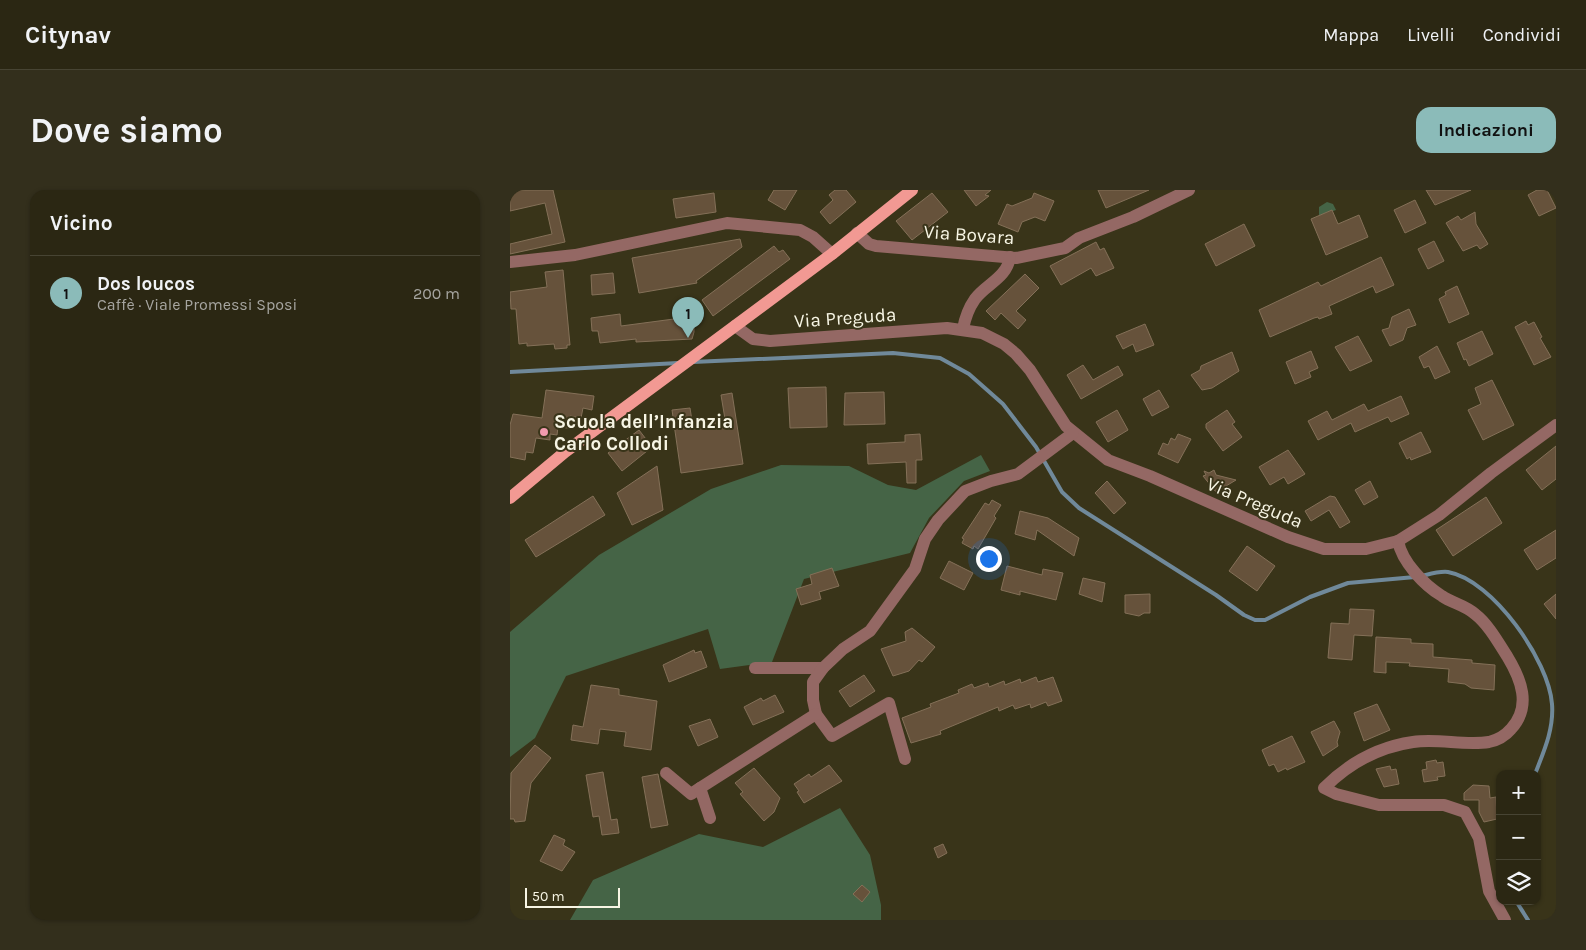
<!DOCTYPE html>
<html lang="it">
<head>
<meta charset="utf-8">
<style>
  body { margin:0; font-family:Karla,sans-serif; background:#332f1c; color:#f1f3f6 }
  .controls { position:absolute; right:15px; bottom:15px; display:grid; overflow:hidden; border-radius:10px; box-shadow:0 1px 4px #0004 }
  .controls button { width:45px; height:45px; display:grid; place-items:center; padding:0; border:0; border-bottom:1px solid #474433; background:#2b2713; color:#f1f3f6; font:25px sans-serif }
  .scale { position:absolute; left:15px; bottom:12px; width:95px; box-sizing:border-box; padding-left:5px; border:2px solid #f7f5e4; border-top:0; font-size:14px; line-height:18px; white-space:nowrap; color:#f7f5e4; -webkit-text-stroke:4px #393419; paint-order:stroke }
  .you { position:absolute; left:478px; top:368px; width:18px; height:18px; margin:-12px; border:4px solid #fff; border-radius:50%; background:#1a73e8; box-shadow:0 0 0 8px #1a73e833 }
  .badge { display:grid; place-items:center; width:32px; height:32px; border-radius:50%; background:#8bbbb9; color:#111; font-size:16px; font-weight:700 }
  .pin { position:absolute; translate:-50% -41px; filter:drop-shadow(0 1px 2px #0008) }
  .pin::after { content:''; position:absolute; top:26px; width:18px; height:15px; background:inherit; clip-path:polygon(0 0,100% 0,50% 100%) }
  .list { margin:0; padding:0; list-style:none }
  h2 { display:flex; justify-content:space-between; align-items:center; height:65px; margin:0; padding:0 20px; font-size:21px }
  h2 small { font-size:16px; font-weight:400; color:#a6a5a0 }
  .list li { display:grid; grid-template-columns:32px 1fr auto; gap:15px; align-items:center; box-sizing:border-box; height:75px; padding:0 20px; border-top:1px solid #474433 }
  .list b { display:block; font-size:19px; white-space:nowrap }
  .list p { margin:0; font-size:16px; white-space:nowrap; color:#a6a5a0 }
  .list em { font-size:16px; font-style:normal; color:#a6a5a0 }
  .icon { flex:none; width:28px; height:28px; fill:none; stroke:currentColor; stroke-width:2; stroke-linecap:round; stroke-linejoin:round }
  .map { position:relative; flex:none; width:1046px; height:730px; overflow:hidden; border-radius:15px }
  header { display:flex; align-items:center; gap:30px; box-sizing:border-box; height:70px; padding:0 25px; background:#2b2713; border-bottom:1px solid #474433 }
  header strong { font-size:24px }
  nav { display:flex; gap:28px; margin-inline-start:auto; font-size:18px }
  .intro { display:flex; align-items:center; justify-content:space-between; box-sizing:border-box; height:120px; padding:0 30px }
  h1 { margin:0; font-size:35px }
  .button { padding:12px 22px; border-radius:15px; background:#8bbbb9; color:#111; font-size:18px; font-weight:700 }
  main { display:flex; gap:30px; padding:0 30px }
  aside { flex:1; background:#2b2713; border-radius:15px; box-shadow:0 1px 4px #0004 }
  .map>svg:first-child { display:block }
  .green { fill:#456446 }
  .lines { fill:none; stroke-linecap:round; stroke-linejoin:round }
  .stream { stroke:#70899a; stroke-width:4 }
  .building { fill:#66523b; stroke:#847058 }
  .minor { stroke:#946864; stroke-width:12 }
  .major { stroke:#f29993; stroke-width:12 }
  .poi-dot { fill:#f29aae; stroke:#393419; stroke-width:2 }
  .labels { text-anchor:middle; stroke-width:4; stroke-linejoin:round; paint-order:stroke }
  .street-label { font-size:19px; fill:#f7f5e4; stroke:#393419 }
  .poi-label { font-size:19px; font-weight:bold; fill:#f7f5e4; stroke:#393419; text-anchor:start }
</style>
</head>
<body>
<header>
<strong>Citynav</strong>
<nav><a>Mappa</a><a>Livelli</a><a>Condividi</a></nav>
</header>
<div class="intro"><h1>Dove siamo</h1><a class="button">Indicazioni</a></div>
<main>
<aside>
<h2>Vicino<small></small></h2>
<ul class="list">
<li><span class="badge">1</span><div><b>Dos loucos</b><p>Caffè · Viale Promessi Sposi</p></div><em>200 m</em></li>
</ul>
</aside>
<div class="map">
<svg width="1046" height="730" viewBox="0 0 1046 730">
  <rect width="100%" height="100%" fill="#393419"/>
  <!-- green -->
  <g class="green">
    <path d="M817 12 823 14 826 20 809 26V17Z"/>
    <path d="M471 265 480 281 454 291 419 328 400 363 294 389 262 472 210 479 198 439 56 486 25 548 0 567V442L89 365 201 299 271 275 339 276 378 295 406 300Z"/>
    <path d="M330 618 360 665 371 715V730H60L83 690 189 644 253 657Z"/>
  </g>
  <g class="lines">
    <!-- stream -->
    <g class="stream">
      <path d="M183 172 383 163 430 168 459 184 493 214 526 257 552 302 569 318 706 405 734 425 745 430H755L800 407 838 393 905 387"/>
      <path d="M0 182 168 173"/>
      <path d="M912 386C920 384 929 381 938 382 983 390 1039 471 1042 514 1044 539 1034 561 1025 584"/>
      <path d="M1006 711 1018 730"/>
    </g>
  </g>
  <!-- building -->
  <g class="building">
    <path d="M0 0H43L55 52 0 64V54L42 44 35 13 0 21Z"/>
    <path d="M264 0H287L275 20 258 10Z"/>
    <path d="M325 0H336L346 12 320 34 310 22 323 10 319 5Z"/>
    <path d="M454 0H481L475 5 479 6 466 16Z"/>
    <path d="M588 0H639L596 18Z"/>
    <path d="M916 0H961L925 15Z"/>
    <path d="M1027 0H1037L1046 18 1029 26 1018 5Z"/>
    <path d="M204 3 206 22 166 28 163 9Z"/>
    <path d="M422 3 438 22 402 50 386 31Z"/>
    <path d="M524 3 544 11 535 31 525 27 512 32 508 42 488 34 497 14 502 16 522 8Z"/>
    <path d="M905 10 916 33 895 43 884 20Z"/>
    <path d="M822 20 828 34 849 25 858 47 816 65 801 29Z"/>
    <path d="M965 22 966 34 978 54 970 59 967 55 953 61 936 33 948 26 951 30Z"/>
    <path d="M734 34 745 56 706 76 695 54Z"/>
    <path d="M230 49 232 57 186 91 187 93 129 103 122 68Z"/>
    <path d="M924 51 934 71 918 79 908 59Z"/>
    <path d="M586 52 590 60 594 58 604 78 586 86 581 78 551 95 540 76Z"/>
    <path d="M264 56 269 62 273 60 280 69 203 126 192 110Z"/>
    <path d="M871 67 884 95 866 103 863 96 819 116 822 124 809 129 808 127 804 128 760 147 749 120 808 92 811 96Z"/>
    <path d="M53 80 60 155H57V158L45 159 44 154 17 156V153L9 154 6 119H1L0 102 37 97 35 82Z"/>
    <path d="M103 83 105 103 82 105 81 85Z"/>
    <path d="M515 84 529 98 506 121 516 130 508 139 491 123 485 130 476 121Z"/>
    <path d="M947 96 959 124 939 133 929 109 936 105 935 102Z"/>
    <path d="M899 119 906 135 897 138 893 150 880 156 872 140 879 138 882 127Z"/>
    <path d="M110 124 111 136 179 127 184 134V142L182 149 126 152V149L90 153 88 141H82L81 128Z"/>
    <path d="M1016 131 1018 135 1024 132 1032 147 1030 148 1041 167 1024 175 1005 137Z"/>
    <path d="M635 134 644 155 626 162 623 154 613 159 606 146Z"/>
    <path d="M972 141 983 164 959 176 956 169 954 170 947 153Z"/>
    <path d="M848 146 862 171 840 181 825 157Z"/>
    <path d="M927 156 940 182 925 189 919 176 914 178 909 167Z"/>
    <path d="M801 161 808 178 799 182 801 187 785 194 776 172Z"/>
    <path d="M722 162 729 181 702 198 692 200 681 185 690 180 691 176Z"/>
    <path d="M573 175 583 190 608 176 613 185 571 209 557 185Z"/>
    <path d="M982 190 1004 235 973 250 958 220 971 214 965 198Z"/>
    <path d="M316 197 317 237 280 238 278 198Z"/>
    <path d="M36 200 84 206 82 220 73 218 71 228 60 226 58 238 48 237 47 245 40 244V250L26 248 23 263 16 262 15 270 0 267V235L3 224 32 228Z"/>
    <path d="M649 200 659 217 642 226 633 209Z"/>
    <path d="M374 202 375 234 334 235 335 203Z"/>
    <path d="M222 203 233 274 171 283 162 220 180 218 183 237 204 234 203 230 215 229 211 205Z"/>
    <path d="M891 206 899 224 881 232 878 227 845 242 841 233 808 250 798 231 817 221 822 230 854 214 858 221Z"/>
    <path d="M607 220 618 240 598 252 586 232Z"/>
    <path d="M717 220 725 232 722 234 732 247 713 261 696 238V234Z"/>
    <path d="M129 240 142 257 112 281 98 263Z"/>
    <path d="M911 242 921 262 901 270 900 267 897 269 889 253Z"/>
    <path d="M410 244 412 270H406V293H397L396 272 358 274 357 254 395 252V245Z"/>
    <path d="M668 244 681 249 668 273 648 264 653 253 658 255 661 248 665 250Z"/>
    <path d="M1046 256V289L1032 300 1016 280Z"/>
    <path d="M778 260 795 284 778 294 774 287 760 295 749 277Z"/>
    <path d="M147 276 153 320 122 335 107 303Z"/>
    <path d="M704 280 706 285 726 290 706 302 693 286 696 285 694 281 699 283Z"/>
    <path d="M597 291 616 313 604 324 585 303Z"/>
    <path d="M860 291 868 307 854 315 845 300Z"/>
    <path d="M83 306 95 325 26 367 15 350Z"/>
    <path d="M820 306 825 307 840 332 830 338 819 320 801 331 795 321Z"/>
    <path d="M976 307 992 333 943 366 926 340Z"/>
    <path d="M482 310 491 315 484 326 486 328 468 359 464 356 463 359 452 353 454 349 452 348 475 313 479 315Z"/>
    <path d="M510 321 538 328 569 348 564 366 527 340 525 350 505 344Z"/>
    <path d="M1046 340V368L1027 380 1014 360Z"/>
    <path d="M737 356 765 376 747 401 719 381Z"/>
    <path d="M439 371 463 383 454 400 430 388Z"/>
    <path d="M497 376 532 385 533 379 553 383 546 410 510 401V405L491 400Z"/>
    <path d="M322 378 329 396 309 402 311 409 291 415 286 399 302 394 300 385Z"/>
    <path d="M573 388 595 393 592 412 569 404Z"/>
    <path d="M640 404V423H634L629 426 615 423V405Z"/>
    <path d="M1046 404V429L1034 414Z"/>
    <path d="M840 419 864 420 862 446 844 445 842 470 818 468 821 433 839 434Z"/>
    <path d="M402 438 425 457 412 472 409 470 399 481 383 486 371 459 396 451 395 442Z"/>
    <path d="M866 447 901 449V453L923 454V467L962 470V473L985 475 984 500 961 498 955 494 938 492 939 479 899 476 900 473 876 472V483L864 482Z"/>
    <path d="M184 460 185 463 191 461 197 477 159 492 153 475Z"/>
    <path d="M354 485 365 501 340 517 329 501Z"/>
    <path d="M526 487 528 492 543 487 552 511 538 516 536 512 521 518 520 514 505 519 503 515 489 521 488 517 430 541 431 544 401 553 392 528 421 517 420 514 449 503 448 500 462 494 464 498 478 493 479 497 494 491 495 495 510 489 511 493Z"/>
    <path d="M81 495 109 499V505L147 511 141 560 114 556 116 542 90 539 88 554 61 550 63 535 73 537Z"/>
    <path d="M265 505 274 522 243 535 234 517 251 508 253 511Z"/>
    <path d="M867 514 880 540 854 551 844 523Z"/>
    <path d="M200 529 208 547 188 556 179 536Z"/>
    <path d="M824 531 830 542 827 552 828 556 813 566 801 542Z"/>
    <path d="M782 546 795 572 777 580 776 578 768 582 764 574 759 576 752 560Z"/>
    <path d="M25 555 41 568 21 593 15 631 5 632 4 629H0L1 583Z"/>
    <path d="M926 570 927 573 933 572 935 586 927 587 928 590 914 592 912 580 917 579 916 572Z"/>
    <path d="M319 575 332 591 294 613 287 602 289 601 284 594 299 584 301 587Z"/>
    <path d="M880 576 881 580 886 579 889 594 874 597 866 579Z"/>
    <path d="M244 578 270 608 264 622 254 631 230 604 233 602 225 593Z"/>
    <path d="M93 582 101 630 107 629 109 643 92 645 89 626 83 627 76 585Z"/>
    <path d="M148 584 158 635 141 638 132 587Z"/>
    <path d="M963 595 979 596 980 608 986 607 987 629 974 632 969 622V610H954V603Z"/>
    <path d="M44 645 55 650 53 655 65 662 52 681 30 671Z"/>
    <path d="M433 654 437 663 428 668 424 658Z"/>
    <path d="M352 695 360 702 352 712 343 704Z"/>
  </g>
  <g class="lines">
    <!-- minor -->
    <g class="minor">
      <path d="M347 43 359 54 366 56 506 68 555 58 569 48 623 27 679 0"/>
      <path d="M0 72 65 65 217 33 290 40 303 47 322 64"/>
      <path d="M225 136 243 149 260 151 437 138 472 143 494 154 506 164 520 180 556 236 598 270 640 286 778 347 814 359H856L888 351 929 325 981 283 1046 235"/>
      <path d="M453 139C455 128 458 119 465 109 476 94 497 88 500 67"/>
      <path d="M888 351C892 372 914 395 932 406 942 413 955 415 965 424 978 434 988 452 997 466 1011 489 1022 516 1001 539 995 546 988 550 979 552 954 556 928 548 903 552 868 557 839 573 814 598L826 604 869 615H934L955 622 969 648 979 701 995 730"/>
      <path d="M245 478H313"/>
      <path d="M395 569 379 513 322 546 306 524 303 510V492L313 478 333 459 360 441 405 379 415 349 428 330 455 301 481 291 508 284 563 243"/>
      <path d="M156 583 181 604 190 598"/>
      <path d="M200 628 190 598 306 524"/>
    </g>
    <!-- major -->
    <path class="major" d="M0 308 55 262 322 64 402 0"/>
  </g>
  <!-- markers -->
  <circle class="poi-dot" cx="34" cy="242" r="5"/>
  <g class="labels">
    <!-- street labels -->
    <g class="street-label">
      <text transform="translate(459 44) rotate(4)" y="7">Via Bovara</text>
      <text transform="translate(335 127) rotate(-4)" y="7">Via Preguda</text>
      <text transform="translate(745 312) rotate(23)" y="7">Via Preguda</text>
    </g>
    <!-- poi labels -->
    <g class="poi-label">
      <text x="44" y="238">Scuola dell’Infanzia<tspan x="44" dy="22">Carlo Collodi</tspan></text>
    </g>
  </g>
</svg>
<div class="controls">
<button>+</button>
<button>−</button>
<button><svg class="icon" aria-label="layers" viewBox="0 0 24 24"><path d="M12 4l9 5-9 5-9-5zM3 14l9 5 9-5"/></svg></button>
</div>
<div class="scale">50 m</div>
<div class="you"></div>
<div class="pin badge" style="left:178px;top:148px">1</div>
</div>
</main>
</body>
</html>
